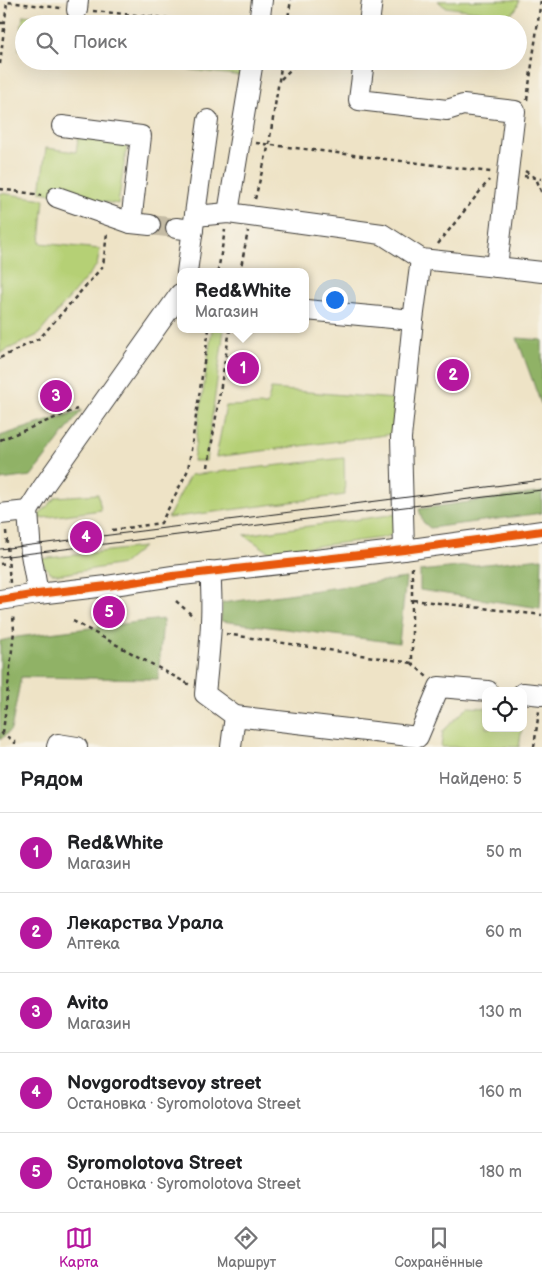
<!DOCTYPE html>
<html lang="ru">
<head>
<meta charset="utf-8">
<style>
  body { margin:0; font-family:"Balsamiq Sans",sans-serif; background:#f2f2f2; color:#202124 }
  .controls { position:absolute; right:15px; bottom:15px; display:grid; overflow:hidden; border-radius:10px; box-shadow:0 5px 20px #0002 }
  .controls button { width:45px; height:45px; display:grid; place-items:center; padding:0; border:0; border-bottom:1px solid #e0e0e0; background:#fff; color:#202124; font:25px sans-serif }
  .you { position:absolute; left:334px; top:299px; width:18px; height:18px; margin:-12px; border:4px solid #fff; border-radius:50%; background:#1a73e8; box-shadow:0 0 0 8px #1a73e833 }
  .badge { display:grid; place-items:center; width:32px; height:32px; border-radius:50%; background:#b5179e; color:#fff; font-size:16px; font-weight:700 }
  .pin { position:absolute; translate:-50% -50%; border:2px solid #fff; box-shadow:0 1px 5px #0006 }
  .popup { position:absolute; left:177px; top:268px; width:132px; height:65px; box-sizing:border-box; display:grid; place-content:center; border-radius:10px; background:#fff; filter:drop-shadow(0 1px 4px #0005); font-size:16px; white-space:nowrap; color:#757577 }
  .popup b { font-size:19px; color:#202124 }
  .popup::after { content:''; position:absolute; left:50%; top:100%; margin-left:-10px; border:10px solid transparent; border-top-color:#fff }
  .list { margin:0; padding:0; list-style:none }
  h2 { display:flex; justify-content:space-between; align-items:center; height:65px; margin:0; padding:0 20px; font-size:21px }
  h2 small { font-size:16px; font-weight:400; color:#757577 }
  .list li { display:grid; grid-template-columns:32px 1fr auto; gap:15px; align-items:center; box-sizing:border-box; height:80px; padding:0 20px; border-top:1px solid #e0e0e0 }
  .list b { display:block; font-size:19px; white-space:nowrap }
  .list p { margin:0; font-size:16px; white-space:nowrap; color:#757577 }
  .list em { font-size:16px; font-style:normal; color:#757577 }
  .icon { flex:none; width:28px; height:28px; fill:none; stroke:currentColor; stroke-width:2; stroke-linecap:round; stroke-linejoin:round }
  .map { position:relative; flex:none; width:542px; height:747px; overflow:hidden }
  .search { position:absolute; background:#fff; box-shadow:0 5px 20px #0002; left:15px; right:15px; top:15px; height:55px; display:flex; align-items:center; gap:12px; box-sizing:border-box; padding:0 18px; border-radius:28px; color:#757577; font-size:19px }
  .sheet { height:465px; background:#fff }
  nav { display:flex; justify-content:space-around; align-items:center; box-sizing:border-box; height:70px; border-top:1px solid #e0e0e0; background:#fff; font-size:14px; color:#757577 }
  nav a { display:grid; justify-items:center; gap:2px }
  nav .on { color:#b5179e }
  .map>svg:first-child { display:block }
  .green { fill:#b5d075; stroke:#687648 }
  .forest { fill:#90b266; stroke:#566741 }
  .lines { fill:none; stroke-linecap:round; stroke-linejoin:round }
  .minor-tunnel { stroke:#c4bba4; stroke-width:20; stroke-dasharray:20 10; stroke-linecap:butt }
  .minor-casing { stroke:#3c3a36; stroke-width:22 }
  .path { stroke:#3c3a36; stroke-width:2.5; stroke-dasharray:4 4; stroke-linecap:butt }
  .minor { stroke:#fff; stroke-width:20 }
  .tram { stroke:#1c1c1c; stroke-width:1 }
  .cycleway-casing { stroke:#f7f3e8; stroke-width:11 }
  .cycleway { stroke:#e8590c; stroke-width:8 }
</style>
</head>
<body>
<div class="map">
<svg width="542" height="747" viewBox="0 0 542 747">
  <rect width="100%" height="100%" fill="#f7f3e8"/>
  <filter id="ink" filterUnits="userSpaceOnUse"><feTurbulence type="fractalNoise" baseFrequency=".02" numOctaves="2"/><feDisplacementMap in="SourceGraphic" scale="10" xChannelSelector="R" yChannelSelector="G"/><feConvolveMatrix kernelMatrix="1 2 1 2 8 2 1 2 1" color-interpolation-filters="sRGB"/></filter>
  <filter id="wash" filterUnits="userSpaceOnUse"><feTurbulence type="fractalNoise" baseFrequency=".0096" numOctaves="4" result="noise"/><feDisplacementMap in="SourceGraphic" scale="20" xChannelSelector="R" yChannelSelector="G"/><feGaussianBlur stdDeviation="1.12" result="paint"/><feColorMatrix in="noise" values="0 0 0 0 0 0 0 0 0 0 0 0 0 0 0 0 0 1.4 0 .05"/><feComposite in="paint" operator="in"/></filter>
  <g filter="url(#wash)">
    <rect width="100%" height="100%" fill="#eee3c6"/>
    <!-- green -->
    <g class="green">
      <path d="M519 0C518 9 514 13 505 15L445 7 438 1Z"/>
      <path d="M23 15 103 24H24V51L19 50Z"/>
      <path d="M117 61H245L243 76Z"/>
      <path d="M79 132 128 139 118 204 40 192 46 148 76 152Z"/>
      <path d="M0 193 44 199 40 243 100 249 97 265 38 335 0 353Z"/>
      <path d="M212 329H224L206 461H193Z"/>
      <path d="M271 389 394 399 393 434 216 457 226 406 267 405Z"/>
      <path d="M344 458 345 495 168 518 190 475Z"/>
      <path d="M98 494 101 510 35 519 56 497Z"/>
      <path d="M397 514 396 525 392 535 381 538 269 552 244 535Z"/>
      <path d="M143 547 123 564 63 574C49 575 47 570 40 559Z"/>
      <path d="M468 707 486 708V728H522L519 747H441L443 731Z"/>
    </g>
    <!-- forest -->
    <g class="forest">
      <path d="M517 338 542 340V403L541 404Z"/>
      <path d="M82 410 31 476 0 480V436Z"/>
      <path d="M542 492V513L430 528 423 522 419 509Z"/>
      <path d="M542 558 540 608 420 590V571Z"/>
      <path d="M406 578 399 643 221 621 222 603Z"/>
      <path d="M163 619 158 679 21 677 11 730 0 740V641L17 637Z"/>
    </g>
  </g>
  <g filter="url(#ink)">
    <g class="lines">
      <!-- minor-tunnel -->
      <path class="minor-tunnel" d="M150 225 176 228"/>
      <!-- minor casing -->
      <g class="minor-casing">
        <g id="minor">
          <path d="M77 10 78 0"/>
          <path d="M259 24 262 0"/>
          <path d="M369 24 372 0"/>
          <path d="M62 126 141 136 131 223"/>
          <path d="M57 197 131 223 150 225"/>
          <path d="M228 213 253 61"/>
          <path d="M195 216 228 213 382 234 421 259 497 267 515 111 463 105 447 110 359 100 364 61"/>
          <path d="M176 228 193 230"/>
          <path d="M497 267 542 272"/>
          <path d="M187 272 208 120"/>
          <path d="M306 310 413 320"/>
          <path d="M28 511 43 487 180 294"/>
          <path d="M0 514 28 511 31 554 38 594"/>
          <path d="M404 550 401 438 413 320 421 259"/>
          <path d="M210 571C214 612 209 653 205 694L235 716"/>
          <path d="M0 600 38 594 107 586 173 576 404 550 542 531"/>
          <path d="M523 693 542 695"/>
          <path d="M57 747 58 744 77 747"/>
          <path d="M231 747 235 716 418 737 439 687 488 691"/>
        </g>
      </g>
      <!-- path -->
      <g class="path">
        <path d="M93 11 231 24"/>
        <path d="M0 23H5"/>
        <path d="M287 24 291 0"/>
        <path d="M0 64 7 2 61 8"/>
        <path d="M281 79 299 61"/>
        <path d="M527 100 541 0"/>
        <path d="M256 143 491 172"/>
        <path d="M525 171 536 178 542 194"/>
        <path d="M524 176 542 179"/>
        <path d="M0 189 41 195"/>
        <path d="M255 199 269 144 282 61"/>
        <path d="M438 244 489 180"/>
        <path d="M218 272 225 230"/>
        <path d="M240 272 248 231"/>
        <path d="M0 358 40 338 103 266 107 233"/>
        <path d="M0 440 77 409"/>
        <path d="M208 467 230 329"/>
        <path d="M112 530 161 523 188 470 209 329"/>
        <path d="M6 531 10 583"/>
        <path d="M0 564 8 563"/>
        <path d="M412 567V663L427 677"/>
        <path d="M413 600 542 615"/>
        <path d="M176 601 194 617"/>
        <path d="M73 621 190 685"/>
        <path d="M226 634 412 663"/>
        <path d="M0 733 15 741V747"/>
        <path d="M3 733 14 631 13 615"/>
        <path d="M534 747 539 711"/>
      </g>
      <!-- minor -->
      <use href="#minor" class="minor"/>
      <!-- tram -->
      <g class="tram">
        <path d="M0 549 542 480"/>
        <path d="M0 557 542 490"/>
      </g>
      <!-- cycleway casing -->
      <g class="cycleway-casing">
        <path id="cycleway" d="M0 600 38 594 107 586 173 576 404 550 542 531"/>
      </g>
      <!-- cycleway -->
      <use href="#cycleway" class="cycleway"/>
    </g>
  </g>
</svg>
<div class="controls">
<button><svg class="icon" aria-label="locate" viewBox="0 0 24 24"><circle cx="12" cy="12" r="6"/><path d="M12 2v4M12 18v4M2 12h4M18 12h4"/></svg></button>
</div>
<div class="you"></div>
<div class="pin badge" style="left:243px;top:368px">1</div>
<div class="popup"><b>Red&amp;White</b>Магазин</div>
<div class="pin badge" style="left:453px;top:375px">2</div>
<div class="pin badge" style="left:56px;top:396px">3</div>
<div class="pin badge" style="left:86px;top:537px">4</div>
<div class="pin badge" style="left:109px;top:612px">5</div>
<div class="search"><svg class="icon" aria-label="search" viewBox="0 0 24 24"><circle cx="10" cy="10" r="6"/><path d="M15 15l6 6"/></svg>Поиск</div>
</div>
<section class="sheet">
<h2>Рядом<small>Найдено: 5</small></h2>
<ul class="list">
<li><span class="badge">1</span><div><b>Red&amp;White</b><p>Магазин</p></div><em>50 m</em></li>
<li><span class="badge">2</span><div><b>Лекарства Урала</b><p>Аптека</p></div><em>60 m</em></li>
<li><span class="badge">3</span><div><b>Avito</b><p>Магазин</p></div><em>130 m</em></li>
<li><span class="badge">4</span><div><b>Novgorodtsevoy street</b><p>Остановка · Syromolotova Street</p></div><em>160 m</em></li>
<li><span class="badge">5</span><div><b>Syromolotova Street</b><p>Остановка · Syromolotova Street</p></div><em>180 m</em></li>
</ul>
</section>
<nav>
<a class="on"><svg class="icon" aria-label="map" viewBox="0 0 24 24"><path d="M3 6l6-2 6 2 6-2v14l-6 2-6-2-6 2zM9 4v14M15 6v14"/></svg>Карта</a>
<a><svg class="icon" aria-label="directions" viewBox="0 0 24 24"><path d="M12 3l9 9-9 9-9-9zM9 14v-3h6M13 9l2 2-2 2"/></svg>Маршрут</a>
<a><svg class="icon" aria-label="saved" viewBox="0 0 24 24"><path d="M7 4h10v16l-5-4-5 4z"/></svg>Сохранённые</a>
</nav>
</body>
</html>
